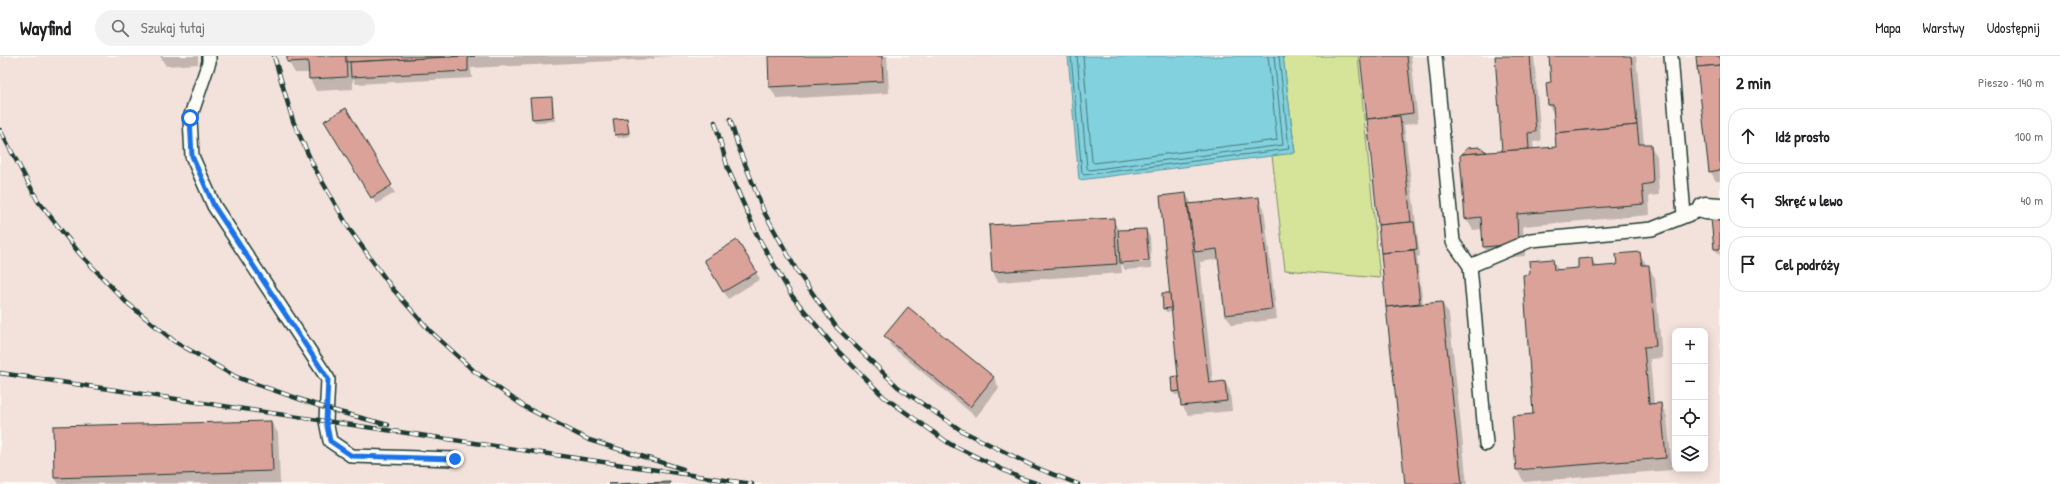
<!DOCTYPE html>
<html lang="pl">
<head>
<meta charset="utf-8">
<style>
  body { margin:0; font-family:"Patrick Hand",sans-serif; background:#f2f2f2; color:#202124 }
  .controls { position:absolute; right:12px; bottom:12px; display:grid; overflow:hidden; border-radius:8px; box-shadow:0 2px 10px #0003 }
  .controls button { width:36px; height:36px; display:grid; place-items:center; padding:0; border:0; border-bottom:1px solid #e0e0e0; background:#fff; color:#202124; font:20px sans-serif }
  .stop { position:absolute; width:12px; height:12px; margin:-9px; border:3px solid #1a73e8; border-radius:50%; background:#fff }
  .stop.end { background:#1a73e8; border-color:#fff; box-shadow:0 1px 4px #0008 }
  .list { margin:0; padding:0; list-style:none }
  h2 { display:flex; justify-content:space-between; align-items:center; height:52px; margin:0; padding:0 16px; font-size:17px }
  h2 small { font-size:13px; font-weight:400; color:#757577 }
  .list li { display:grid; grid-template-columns:26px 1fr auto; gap:12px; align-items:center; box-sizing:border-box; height:56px; margin:0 8px 8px; padding:0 8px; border:1px solid #e0e0e0; border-radius:16px }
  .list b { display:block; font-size:15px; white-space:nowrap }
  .list em { font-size:13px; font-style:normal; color:#757577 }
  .icon { flex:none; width:22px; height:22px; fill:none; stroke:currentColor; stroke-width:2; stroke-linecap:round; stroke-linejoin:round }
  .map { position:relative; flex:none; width:1720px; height:428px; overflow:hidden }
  header { display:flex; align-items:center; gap:24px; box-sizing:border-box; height:56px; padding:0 20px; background:#fff; border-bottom:1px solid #e0e0e0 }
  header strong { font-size:19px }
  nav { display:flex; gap:22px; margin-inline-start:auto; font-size:14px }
  .search { width:280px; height:36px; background:#f2f2f2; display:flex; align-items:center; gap:10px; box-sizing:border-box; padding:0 14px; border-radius:22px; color:#757577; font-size:15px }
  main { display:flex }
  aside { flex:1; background:#fff }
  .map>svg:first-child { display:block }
  .built { fill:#f3e1db; fill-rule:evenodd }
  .green { fill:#d5e498; stroke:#7a9066 }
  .water { fill:#82d1de; stroke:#5a969a }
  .shadow { fill:#0003 }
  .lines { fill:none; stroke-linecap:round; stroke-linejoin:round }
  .shore { stroke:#477878; stroke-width:1 }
  .building { fill:#dba299; stroke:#1f3d34 }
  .service-casing { stroke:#1f3d34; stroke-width:16 }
  .minor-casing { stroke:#1f3d34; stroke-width:25 }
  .service { stroke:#fdfcf7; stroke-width:13 }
  .minor { stroke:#fdfcf7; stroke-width:22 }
  .rail-casing { stroke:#1f3d34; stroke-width:4.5 }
  .rail { stroke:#fdfcf7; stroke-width:3; stroke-dasharray:9; stroke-linecap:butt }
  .route { stroke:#1a73e8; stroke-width:5 }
</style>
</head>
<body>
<header>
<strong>Wayfind</strong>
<div class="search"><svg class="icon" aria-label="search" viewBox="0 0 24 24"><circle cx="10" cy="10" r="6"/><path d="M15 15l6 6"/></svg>Szukaj tutaj</div>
<nav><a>Mapa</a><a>Warstwy</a><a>Udostępnij</a></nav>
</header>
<main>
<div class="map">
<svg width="1720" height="428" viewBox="0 0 1720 428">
  <rect width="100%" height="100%" fill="#fdfcf7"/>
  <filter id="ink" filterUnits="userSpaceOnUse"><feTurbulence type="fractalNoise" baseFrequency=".025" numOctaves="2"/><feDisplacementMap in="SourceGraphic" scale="8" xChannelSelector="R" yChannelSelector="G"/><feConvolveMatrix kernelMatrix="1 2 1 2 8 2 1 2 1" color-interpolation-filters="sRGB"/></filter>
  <g filter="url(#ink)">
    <!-- built -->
    <path class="built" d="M0 0H1720V428H0ZM1675 275H1705V413H1675Z"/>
    <!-- green -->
    <path class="green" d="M1283 0H1358L1380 222 1285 214 1272 99 1295 96Z"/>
    <!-- water -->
    <path class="water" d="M1068 0H1283L1295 97 1079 124Z"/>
    <!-- shadow -->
    <g class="shadow">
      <path d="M160 0H198V8L166 10Z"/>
      <path d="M288 0H676L654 1V3L471 12 472 22 356 28 353 21V33L316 35 310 23 309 17H295L288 5Z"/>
      <path d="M769 0H887L889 37 777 43 770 31Z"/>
      <path d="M1361 0H1411L1418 66 1404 69 1420 200 1417 201 1423 248 1442 247 1449 258 1467 428H1406Z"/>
      <path d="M1496 0H1534L1541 85 1533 86 1534 94 1557 92 1554 59 1549 49 1552 27 1550 0H1636L1644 89H1650L1657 100 1659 139 1649 140 1650 159 1523 170 1525 200 1491 203 1484 191 1483 173 1473 174 1466 162 1461 100 1468 93 1479 92 1487 96H1504Z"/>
      <path d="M1697 0H1720V125H1716L1710 115Z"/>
      <path d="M551 42 553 45 555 65 535 66 533 63Z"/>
      <path d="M345 54 395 137 376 148 325 66Z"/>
      <path d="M627 63 630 80 618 82 616 79Z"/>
      <path d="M1186 138 1192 148 1258 142 1264 152 1277 263 1232 269 1226 259 1219 203 1200 206 1213 327 1225 326 1230 335 1232 355 1188 359 1182 349 1181 339H1175L1173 336 1172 322 1180 325 1173 256H1166L1164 252 1171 241Z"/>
      <path d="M1113 163 1119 175 1146 174 1150 181 1151 204 1123 206V208L1152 206V212L1125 214 1121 207 1122 217 998 226 993 216 990 170Z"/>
      <path d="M1712 164H1720V200L1715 193Z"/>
      <path d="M737 185 760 223 728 243 706 204Z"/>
      <path d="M1639 197 1655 222 1662 302 1650 303 1654 349 1661 348 1667 360 1672 414 1524 426 1517 414 1513 361 1534 359 1531 219 1553 204 1559 215 1580 213 1592 203 1597 212 1618 210Z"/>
      <path d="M909 252 994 322 999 332 976 361 891 290 886 281Z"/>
      <path d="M271 366 278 377 280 427 59 428 55 422Z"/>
    </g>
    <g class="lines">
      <!-- shore -->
      <g class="shore">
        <path d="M1071 0 1082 117 1084 119 1289 93 1279 0"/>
        <path d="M1077 0 1087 112 1089 114 1283 89 1274 0"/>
        <path d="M1083 0 1092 105 1094 107 1277 84 1268 0"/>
      </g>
    </g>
    <!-- building -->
    <g class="building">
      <path d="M287 0H346L347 21 309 23 308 5 287 6Z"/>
      <path d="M346 0H475L346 6Z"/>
      <path d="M468 0V15L351 21 350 6Z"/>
      <path d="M768 0H882L883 25 769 31Z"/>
      <path d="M1360 0H1407L1413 57 1367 63Z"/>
      <path d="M1495 0H1530L1536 76 1528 77 1529 93 1502 95Z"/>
      <path d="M1549 0H1631L1637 69 1555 77 1553 49H1548L1546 27 1551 26Z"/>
      <path d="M1696 0H1720V9L1697 11Z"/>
      <path d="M1720 9V114L1709 116 1697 11Z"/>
      <path d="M552 41 553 61 532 63 530 42Z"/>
      <path d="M346 52 392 129 371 142 324 65Z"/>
      <path d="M1400 60 1411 166 1378 169 1367 63Z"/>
      <path d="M627 62 629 77 615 79 613 63Z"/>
      <path d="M1637 69 1639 88H1651L1653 127 1642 129 1644 148 1517 158 1518 188 1483 191 1481 161 1465 163 1460 100 1462 98 1556 91 1555 77Z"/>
      <path d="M1479 91 1487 96 1462 98 1467 92Z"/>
      <path d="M1186 137 1209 327 1225 325 1227 345 1181 350 1160 140Z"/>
      <path d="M1259 141 1272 253 1225 259 1217 193 1195 196 1188 148Z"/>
      <path d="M1114 162 1117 208 992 216 989 169Z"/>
      <path d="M1711 163H1720V193H1714Z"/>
      <path d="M1411 166H1414L1417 193 1381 197 1378 169Z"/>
      <path d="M1146 173 1149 205 1120 207 1118 174Z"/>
      <path d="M737 184 757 216 723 236 704 204Z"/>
      <path d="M1414 194 1420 247 1386 251 1381 197Z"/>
      <path d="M1640 196 1642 209H1649L1656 290 1644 291 1649 348 1661 347 1666 402 1516 414 1512 360 1533 358 1523 219 1530 218 1529 205 1553 203 1554 214 1578 212V203L1592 202 1593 211 1617 209 1616 198Z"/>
      <path d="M1162 237H1170L1171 252 1163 253Z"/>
      <path d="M1442 246 1462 428H1405L1386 251Z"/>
      <path d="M908 251 994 321 970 351 884 280Z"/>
      <path d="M1178 320 1180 335 1172 336 1171 321Z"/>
      <path d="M271 365 273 415 54 422 53 370Z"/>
      <path d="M670 426V428H608Z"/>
    </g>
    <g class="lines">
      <!-- service casing -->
      <g class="service-casing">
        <g id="service">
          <path d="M209 0V6L190 62 192 100 214 150 328 323 326 365 330 385 352 400 455 403"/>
          <path d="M1435 0 1453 186 1470 210 1486 388"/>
          <path d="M1671 0 1684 159"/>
          <path d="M1470 210 1531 184 1652 173 1705 152"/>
        </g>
      </g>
      <!-- minor casing -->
      <g class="minor-casing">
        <path id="minor" d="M1705 152 1720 153"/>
      </g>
      <!-- service -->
      <use href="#service" class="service"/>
      <!-- minor -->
      <use href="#minor" class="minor"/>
      <!-- rail casing -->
      <g class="rail-casing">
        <g id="rail">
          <path d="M274 0 293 65 314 111 350 174 392 232 431 276 474 315 525 351 589 384 683 413"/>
          <path d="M730 63 738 90 764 156 797 215 837 272 898 331 962 375 1037 412 1078 428"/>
          <path d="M715 66 728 113 758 181 792 240 836 293 884 341 950 388 1020 422 1039 428"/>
          <path d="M0 74 38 145 80 198 126 246 174 285 236 321 328 353 388 369"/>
          <path d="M0 317 752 428"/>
        </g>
      </g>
      <!-- rail -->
      <use href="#rail" class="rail"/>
    </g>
  </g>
  <g class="lines" filter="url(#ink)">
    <!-- route -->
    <path class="route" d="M190 62 192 100 214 150 328 323 326 365 330 385 352 400 455 403"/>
  </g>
</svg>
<div class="controls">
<button>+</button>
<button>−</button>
<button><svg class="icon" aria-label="locate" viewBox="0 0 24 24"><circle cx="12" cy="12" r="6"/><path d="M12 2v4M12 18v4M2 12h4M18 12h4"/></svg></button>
<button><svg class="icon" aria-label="layers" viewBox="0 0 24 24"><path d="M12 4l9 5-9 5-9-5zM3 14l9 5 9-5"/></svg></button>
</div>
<div class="stop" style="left:190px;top:62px"></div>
<div class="stop end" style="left:455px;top:403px"></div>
</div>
<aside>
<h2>2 min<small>Pieszo · 140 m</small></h2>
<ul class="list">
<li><svg class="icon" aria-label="ahead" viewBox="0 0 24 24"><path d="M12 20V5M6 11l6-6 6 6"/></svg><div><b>Idź prosto</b></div><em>100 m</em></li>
<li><svg class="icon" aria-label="left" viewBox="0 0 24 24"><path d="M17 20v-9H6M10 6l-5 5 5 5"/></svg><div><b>Skręć w lewo</b></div><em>40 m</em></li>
<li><svg class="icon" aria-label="arrive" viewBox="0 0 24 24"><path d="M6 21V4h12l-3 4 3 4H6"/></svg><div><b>Cel podróży</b></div></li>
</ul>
</aside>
</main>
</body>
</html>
